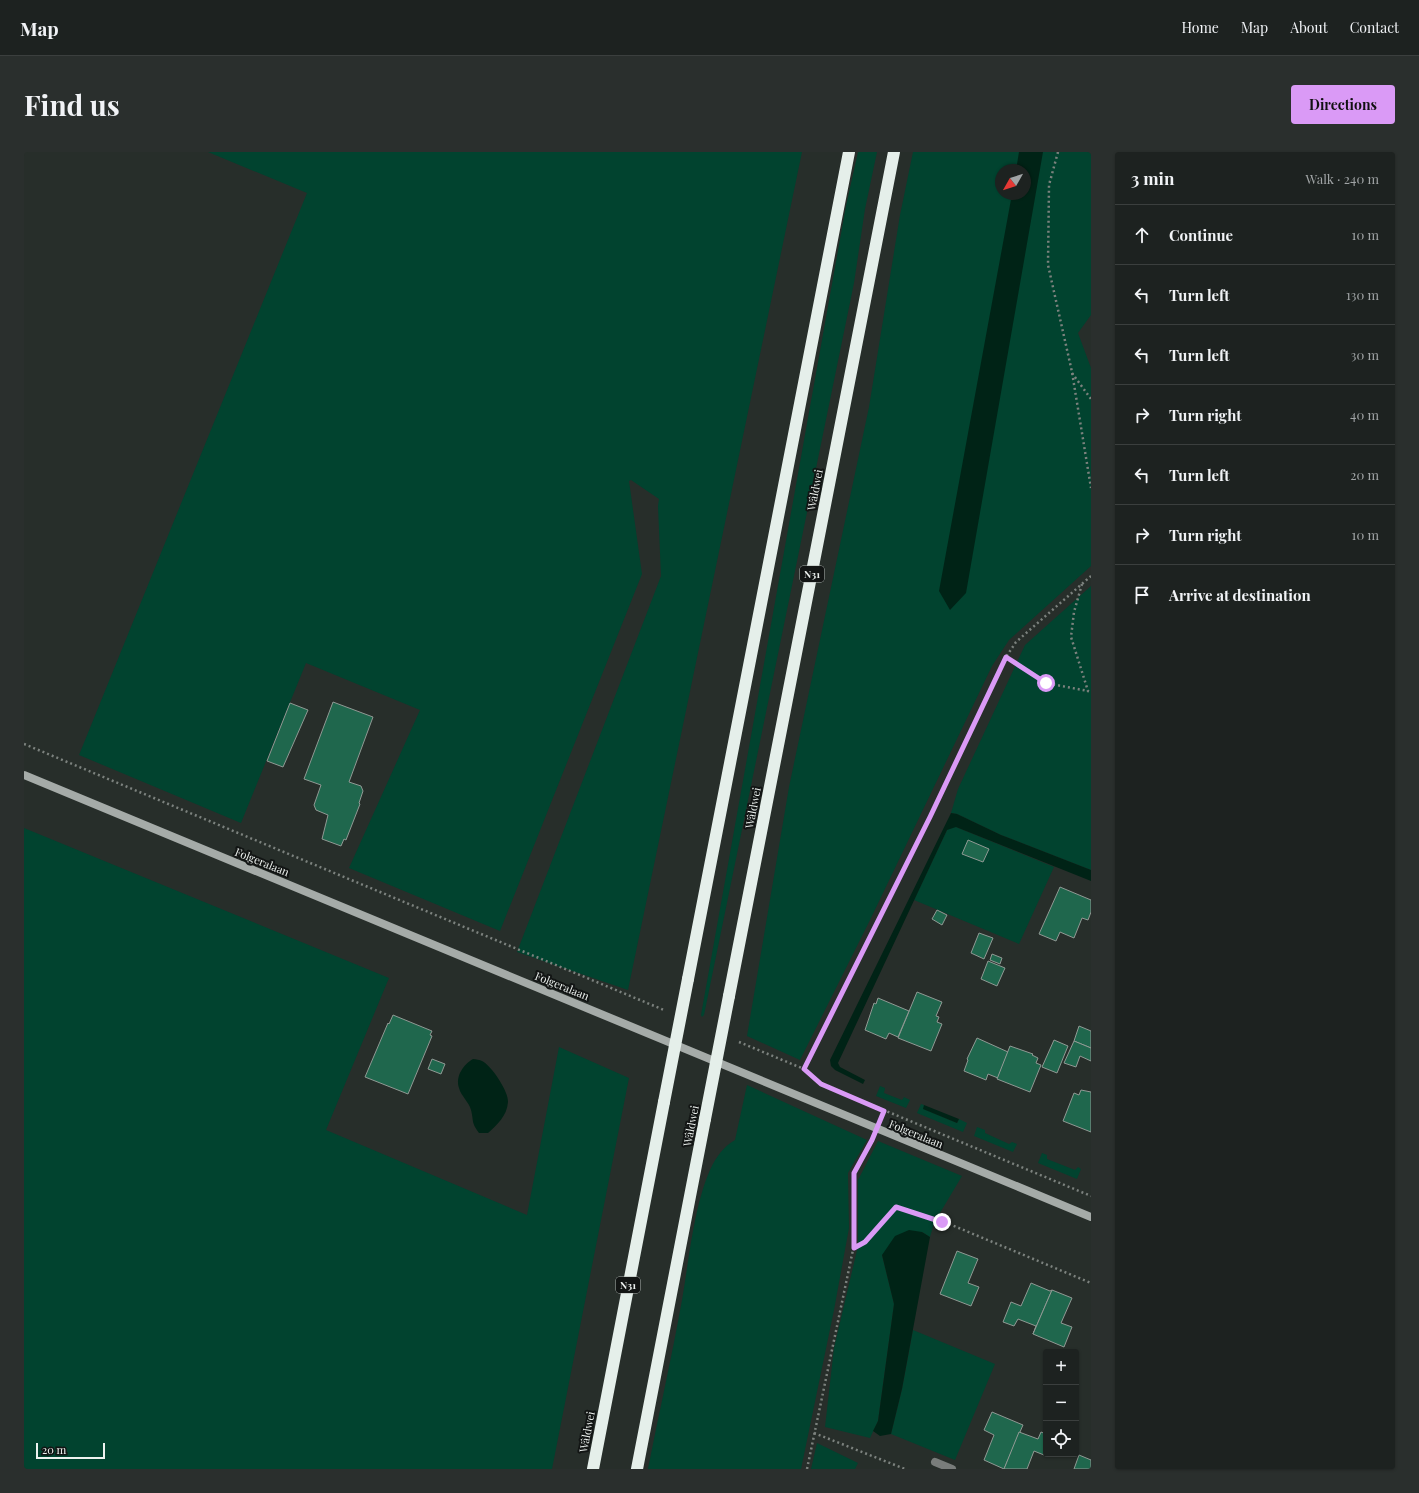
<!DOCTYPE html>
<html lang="en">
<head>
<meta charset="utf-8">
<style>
  body { margin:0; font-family:"Playfair Display",serif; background:#2a2f2d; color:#f1f3f6 }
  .controls { position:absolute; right:12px; bottom:12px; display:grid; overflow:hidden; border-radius:4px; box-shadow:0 1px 3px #0004 }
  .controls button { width:36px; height:36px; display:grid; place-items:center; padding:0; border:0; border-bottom:1px solid #3b3f3e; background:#1d2220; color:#f1f3f6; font:20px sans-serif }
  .compass { position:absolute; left:971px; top:12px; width:36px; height:36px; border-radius:50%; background:#1d2220; box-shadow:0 1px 3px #0004; rotate:231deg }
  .scale { position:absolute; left:12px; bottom:10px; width:69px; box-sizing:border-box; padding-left:4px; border:2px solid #edf2ef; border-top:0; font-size:11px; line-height:14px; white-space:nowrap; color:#edf2ef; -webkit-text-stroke:3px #121514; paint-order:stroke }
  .stop { position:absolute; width:12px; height:12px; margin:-9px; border:3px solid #da9af6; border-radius:50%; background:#fff }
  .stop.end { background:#da9af6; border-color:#fff; box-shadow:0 1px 4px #0008 }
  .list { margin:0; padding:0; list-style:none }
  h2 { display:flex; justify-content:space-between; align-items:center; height:52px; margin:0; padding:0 16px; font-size:17px }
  h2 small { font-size:13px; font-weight:400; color:#a0a4a5 }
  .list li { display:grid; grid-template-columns:26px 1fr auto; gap:12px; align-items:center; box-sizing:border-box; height:60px; padding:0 16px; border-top:1px solid #3b3f3e }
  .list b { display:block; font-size:15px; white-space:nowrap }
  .list em { font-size:13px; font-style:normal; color:#a0a4a5 }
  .icon { flex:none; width:22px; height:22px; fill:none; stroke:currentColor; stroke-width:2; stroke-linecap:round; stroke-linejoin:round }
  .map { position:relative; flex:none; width:1067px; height:1317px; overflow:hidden; border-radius:4px }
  header { display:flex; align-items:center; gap:24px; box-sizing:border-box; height:56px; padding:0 20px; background:#1d2220; border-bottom:1px solid #3b3f3e }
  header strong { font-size:19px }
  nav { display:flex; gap:22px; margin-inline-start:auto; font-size:14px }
  .intro { display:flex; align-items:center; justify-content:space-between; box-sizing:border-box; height:96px; padding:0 24px }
  h1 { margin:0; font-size:28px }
  .button { padding:10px 18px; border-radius:4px; background:#da9af6; color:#111; font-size:14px; font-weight:700 }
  main { display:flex; gap:24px; padding:0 24px }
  aside { flex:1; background:#1d2220; border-radius:4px; box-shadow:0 1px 3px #0004 }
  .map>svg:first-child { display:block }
  .green { fill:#01432f; fill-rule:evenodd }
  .water { fill:#002316 }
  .building { fill:#1f674d; stroke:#909994 }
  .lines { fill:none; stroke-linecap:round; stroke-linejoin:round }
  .path { stroke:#7c827e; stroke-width:2.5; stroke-dasharray:2 3; stroke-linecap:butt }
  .street { stroke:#797d7b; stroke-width:8 }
  .secondary { stroke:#a5aba8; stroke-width:8 }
  .highway { stroke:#e5efea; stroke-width:12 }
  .highway-bridge { stroke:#e5efea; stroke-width:12 }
  .route { stroke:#da9af6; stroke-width:5 }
  .labels { text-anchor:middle; stroke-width:4; stroke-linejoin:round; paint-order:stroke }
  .shield { fill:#121514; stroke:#abb0ad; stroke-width:1 }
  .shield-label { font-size:10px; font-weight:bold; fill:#edf2ef }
  .street-label { font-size:11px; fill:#edf2ef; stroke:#121514 }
</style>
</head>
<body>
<header>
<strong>Map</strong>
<nav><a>Home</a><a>Map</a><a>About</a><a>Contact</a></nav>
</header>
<div class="intro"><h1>Find us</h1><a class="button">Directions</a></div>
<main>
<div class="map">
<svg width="1067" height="1317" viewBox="0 0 1067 1317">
  <rect width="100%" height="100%" fill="#272e2a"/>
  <!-- green -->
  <g class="green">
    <path d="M184 0H778L604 838 493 800 637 424 634 354 635 347 607 328 605 329 618 422 476 779 325 716 396 558 282 511 217 671 55 603 283 41Z"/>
    <path d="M834 0H853L841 57 830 131 680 863 678 865 677 863 822 54Z"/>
    <path d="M889 0H1067V163L1054 181 1067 216V414L985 488 968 514 847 766 776 908 723 884 765 635 845 255 876 63ZM977 18H1001V42H977Z"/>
    <path d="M1067 434V718L977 683 933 662 927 661 934 637 1001 493Z"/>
    <path d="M927 675H932L1030 715 995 792 890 748 923 678Z"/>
    <path d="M0 676 365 826 302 978 503 1063 535 895 605 926 528 1317H0Z"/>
    <path d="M723 933 843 988 824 1021 825 1076 810 1158 777 1317H624C635 1261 648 1204 658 1148 665 1108 670 1054 686 1018 692 1005 699 995 711 988Z"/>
    <path d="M856 934 861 936 860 941 878 948 880 945 886 948 882 956 852 944Z"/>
    <path d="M897 952 900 953V957L933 971 935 967 943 971 939 980 893 961Z"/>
    <path d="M953 975 961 978V981L985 992 988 990 993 992 989 1000 950 984Z"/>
    <path d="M854 989 938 1024 910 1071 906 1085 898 1080 858 1103 870 1152 854 1269 846 1286 801 1275 810 1196 834 1094V1028Z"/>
    <path d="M1018 1001 1023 1003V1007L1051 1018 1054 1015 1057 1017 1053 1027 1014 1011Z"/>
    <path d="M889 1178 971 1212 931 1308 867 1282 878 1237Z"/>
    <path d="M793 1291 834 1311 831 1317H787Z"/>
  </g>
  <!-- water -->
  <g class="water">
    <path d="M995 0H1019L942 441 926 458 915 439 988 42H1001V18H992Z"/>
    <path d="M927 661 933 662 977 683 1067 718V729L932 675 923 678 814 911 816 915 841 928 839 932 811 918 807 914 806 908Z"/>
    <path d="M449 907C452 907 456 908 458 909 467 913 485 940 484 950 483 964 473 973 464 981H455C447 970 450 970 447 958 445 950 437 944 435 936 431 924 440 912 449 907Z"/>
    <path d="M900 953 935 967 933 971 899 957Z"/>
    <path d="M885 1078 898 1080 906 1085 878 1237 867 1282 856 1284 849 1279 854 1269 870 1152 858 1103 871 1084Z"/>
  </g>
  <!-- building -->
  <g class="building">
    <path d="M309 550 349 565 325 630 337 634 339 639 335 651 336 652 322 688 320 687 317 694 298 687 304 663 292 658 290 653 297 633 280 627Z"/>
    <path d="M266 551 284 558 259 615 243 609Z"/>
    <path d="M944 688 965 697 959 710 938 702Z"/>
    <path d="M1036 735 1067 748V760L1064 768 1058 766 1050 786 1036 780 1032 789 1015 782Z"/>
    <path d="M913 758 923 763 918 773 908 767Z"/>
    <path d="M955 781 969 786 960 807 947 801Z"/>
    <path d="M968 802 978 806 976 812 966 808Z"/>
    <path d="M964 809 981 816 973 834 957 827Z"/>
    <path d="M893 840 918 850 912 864 915 865 913 870 918 872 907 899 874 886Z"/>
    <path d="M854 846 885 859 874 885 865 881 862 887 841 878 850 851 852 852Z"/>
    <path d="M369 863 408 879 406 883 408 884 384 942 341 925 364 871 365 872Z"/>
    <path d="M1055 874 1067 879V896L1050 889Z"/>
    <path d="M953 886 984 900 974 926 964 922 962 928 940 919 944 908 943 907Z"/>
    <path d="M1030 888 1044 894 1033 921 1018 915Z"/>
    <path d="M1050 889 1067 896V909L1056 904 1052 915 1040 911Z"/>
    <path d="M986 894 1009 902 1008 903 1014 906 1012 911 1017 913 1006 940 973 927Z"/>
    <path d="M408 907 421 912 417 922 404 917Z"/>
    <path d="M1057 938 1067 940V980L1039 969 1050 941 1055 943Z"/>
    <path d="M933 1099 954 1107 944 1131 955 1135 947 1154 916 1142Z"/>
    <path d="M1007 1131 1026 1139 1028 1138 1009 1182 1012 1174 994 1167 990 1174 979 1170 987 1150 997 1154Z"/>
    <path d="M1028 1138 1048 1146 1037 1171 1048 1175 1040 1195 1009 1182Z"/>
    <path d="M968 1260 999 1273 980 1317 960 1308 970 1283 960 1278Z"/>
    <path d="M995 1280 1014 1287 1017 1280 1022 1282V1299L1020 1303 1010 1299 1003 1317H980Z"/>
    <path d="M1055 1303 1067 1308V1317H1050Z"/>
  </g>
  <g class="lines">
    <!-- path -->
    <g class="path">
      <path d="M1034 0 1025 33 1024 113 1048 220 1067 336"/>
      <path d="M1048 221 1067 247"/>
      <path d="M1058 432 1050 460 1047 485 1064 539 1067 540"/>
      <path d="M982 505 1022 531 1064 539"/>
      <path d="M0 592 640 858"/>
      <path d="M715 890 780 917 797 932 1067 1044"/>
      <path d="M780 917 906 665 982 505 992 490 1067 424"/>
      <path d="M830 1096 841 1090 872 1055 918 1069 1067 1131"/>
      <path d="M790 1281 881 1317"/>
      <path d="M783 1317 830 1093V1021L847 991"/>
    </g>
    <!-- street -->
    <path class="street" d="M911 1310 928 1317"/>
    <!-- secondary -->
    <path class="secondary" d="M0 623 1067 1065"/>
    <!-- highway -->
    <g class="highway">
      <path d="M664 827 825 0"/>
      <path d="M705 844 870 0"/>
      <path d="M569 1317 640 950"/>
      <path d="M613 1317 681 967"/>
    </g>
    <!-- highway-bridge -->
    <g class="highway-bridge">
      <path d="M640 950 664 827"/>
      <path d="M681 967 705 844"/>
    </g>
  </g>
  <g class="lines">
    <!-- route -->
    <path class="route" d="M918 1070 872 1055 841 1090 830 1096V1021L848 988 860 959 797 932 780 917 906 665 982 505 1022 531"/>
  </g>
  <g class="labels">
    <!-- shield labels -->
    <g class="shield">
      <rect x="776" y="414" width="24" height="16" rx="3"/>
      <rect x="592" y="1125" width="24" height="16" rx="3"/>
    </g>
    <g class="shield-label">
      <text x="788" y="426">N31</text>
      <text x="604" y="1137">N31</text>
    </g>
    <!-- street labels -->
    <g class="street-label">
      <text transform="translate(791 338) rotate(-79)" y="4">Wâldwei</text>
      <text transform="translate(729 656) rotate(-79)" y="4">Wâldwei</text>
      <text transform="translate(238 710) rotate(22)" y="4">Folgeralaan</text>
      <text transform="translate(538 834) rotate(22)" y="4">Folgeralaan</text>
      <text transform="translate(667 974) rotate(-79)" y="4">Wâldwei</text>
      <text transform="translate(892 982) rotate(22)" y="4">Folgeralaan</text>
      <text transform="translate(563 1280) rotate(-79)" y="4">Wâldwei</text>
    </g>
  </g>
</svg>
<div class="controls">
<button>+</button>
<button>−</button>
<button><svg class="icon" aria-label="locate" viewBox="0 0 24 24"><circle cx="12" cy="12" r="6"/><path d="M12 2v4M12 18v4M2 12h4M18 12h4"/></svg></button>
</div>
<svg class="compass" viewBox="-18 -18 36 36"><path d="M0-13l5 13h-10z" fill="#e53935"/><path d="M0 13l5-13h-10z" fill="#a0a4a5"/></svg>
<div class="scale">20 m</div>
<div class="stop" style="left:1022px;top:531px"></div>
<div class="stop end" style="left:918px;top:1070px"></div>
</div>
<aside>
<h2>3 min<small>Walk · 240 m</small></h2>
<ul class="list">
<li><svg class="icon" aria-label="ahead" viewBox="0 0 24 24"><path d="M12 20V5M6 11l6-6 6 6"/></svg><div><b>Continue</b></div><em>10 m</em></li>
<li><svg class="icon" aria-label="left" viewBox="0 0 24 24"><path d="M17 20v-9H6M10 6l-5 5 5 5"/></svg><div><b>Turn left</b></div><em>130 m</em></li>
<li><svg class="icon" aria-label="left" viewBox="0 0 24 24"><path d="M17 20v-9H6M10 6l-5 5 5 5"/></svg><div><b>Turn left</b></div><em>30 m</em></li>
<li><svg class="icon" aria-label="right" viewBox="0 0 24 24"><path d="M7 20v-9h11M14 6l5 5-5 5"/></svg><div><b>Turn right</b></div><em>40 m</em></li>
<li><svg class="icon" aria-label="left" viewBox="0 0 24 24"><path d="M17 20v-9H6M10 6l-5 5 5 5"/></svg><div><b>Turn left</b></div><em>20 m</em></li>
<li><svg class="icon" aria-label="right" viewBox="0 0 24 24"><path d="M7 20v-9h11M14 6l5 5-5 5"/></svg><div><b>Turn right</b></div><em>10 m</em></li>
<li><svg class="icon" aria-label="arrive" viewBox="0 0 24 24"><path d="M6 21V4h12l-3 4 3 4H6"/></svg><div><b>Arrive at destination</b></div></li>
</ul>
</aside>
</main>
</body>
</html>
